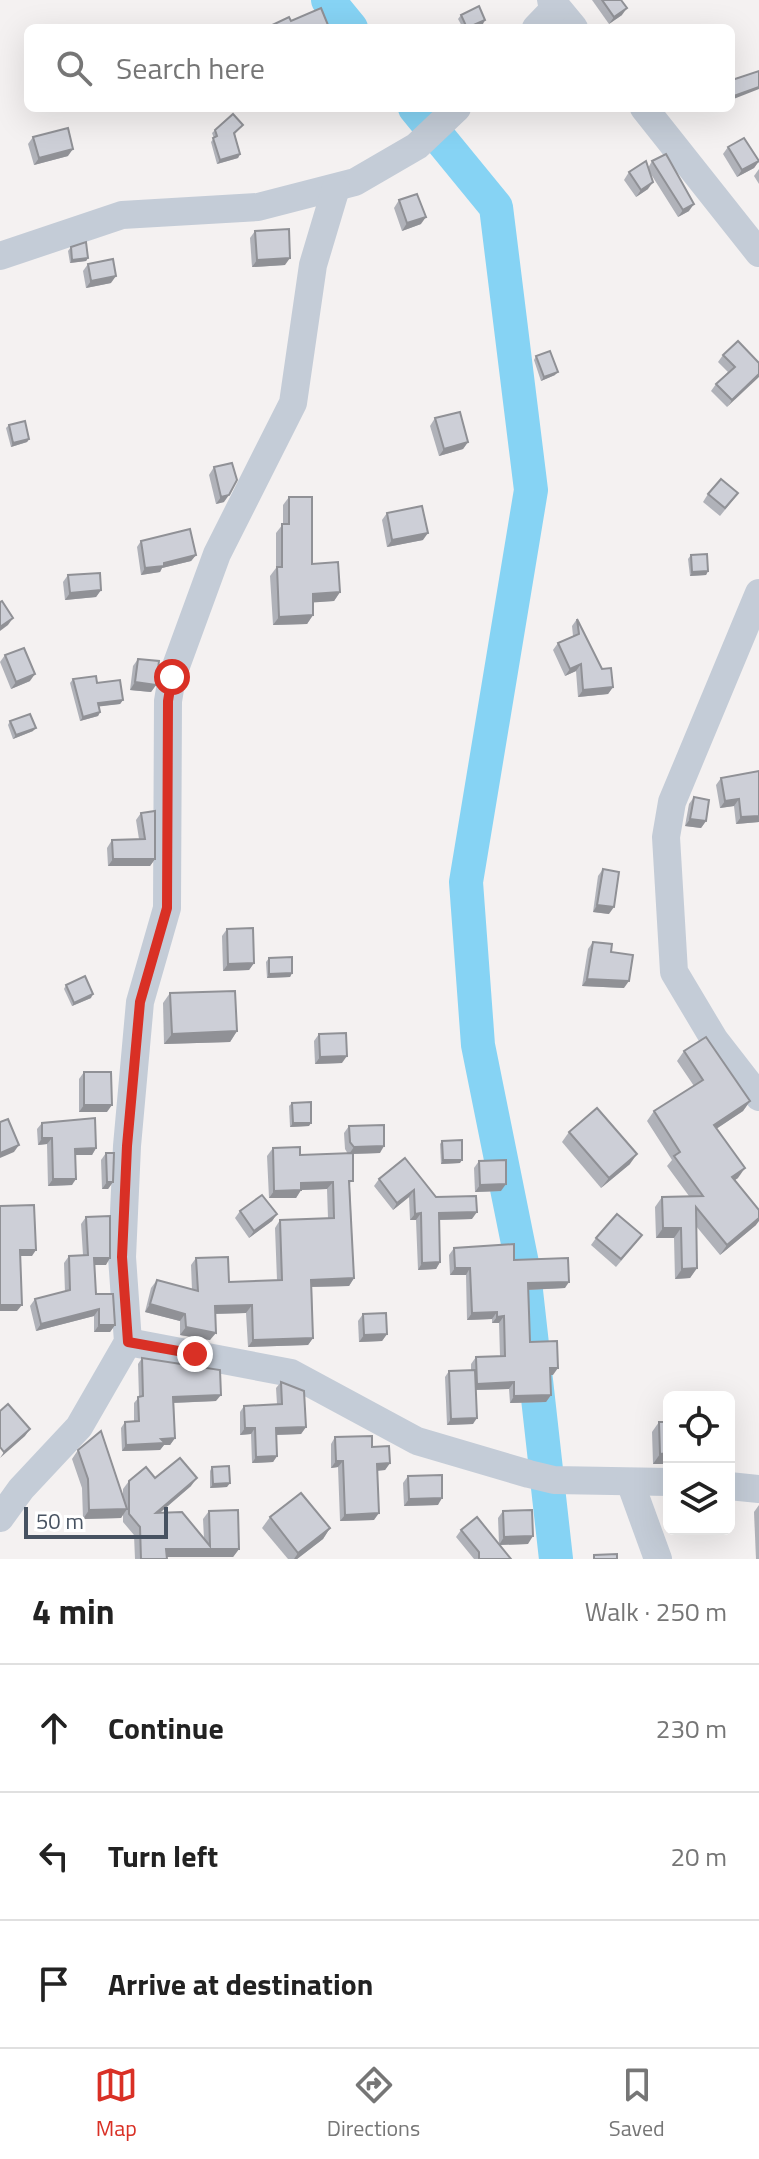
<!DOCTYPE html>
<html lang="en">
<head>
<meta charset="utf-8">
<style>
  body { margin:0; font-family:"Titillium Web",sans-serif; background:#f6f6f6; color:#222 }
  .controls { position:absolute; right:24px; bottom:24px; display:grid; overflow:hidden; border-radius:12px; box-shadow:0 8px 32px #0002 }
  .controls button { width:72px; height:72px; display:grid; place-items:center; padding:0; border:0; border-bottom:2px solid #e0e0e0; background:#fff; color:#222; font:40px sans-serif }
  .scale { position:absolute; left:24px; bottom:20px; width:144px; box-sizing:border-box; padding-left:8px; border:4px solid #475261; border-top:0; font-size:22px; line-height:28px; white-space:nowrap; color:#475261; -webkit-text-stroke:6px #fff; paint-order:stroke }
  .stop { position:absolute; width:24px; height:24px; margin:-18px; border:6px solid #d93025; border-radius:50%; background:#fff }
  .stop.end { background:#d93025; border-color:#fff; box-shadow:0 2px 8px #0008 }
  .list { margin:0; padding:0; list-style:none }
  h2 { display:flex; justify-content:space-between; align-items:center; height:104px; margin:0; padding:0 32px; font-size:34px }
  h2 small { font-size:26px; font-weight:400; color:#767676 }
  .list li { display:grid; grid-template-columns:52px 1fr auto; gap:24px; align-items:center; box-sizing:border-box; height:128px; padding:0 32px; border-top:2px solid #e0e0e0 }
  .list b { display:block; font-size:30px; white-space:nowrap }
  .list em { font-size:26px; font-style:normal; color:#767676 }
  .icon { flex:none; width:44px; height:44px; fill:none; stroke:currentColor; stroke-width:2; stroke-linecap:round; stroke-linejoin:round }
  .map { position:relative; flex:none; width:759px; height:1559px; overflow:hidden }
  .search { position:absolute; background:#fff; box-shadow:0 8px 32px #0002; left:24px; right:24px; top:24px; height:88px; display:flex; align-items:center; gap:20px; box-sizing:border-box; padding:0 28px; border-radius:12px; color:#767676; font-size:30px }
  .sheet { height:488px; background:#fff }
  nav { display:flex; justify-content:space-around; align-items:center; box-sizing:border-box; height:112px; border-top:2px solid #e0e0e0; background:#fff; font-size:22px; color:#767676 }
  nav a { display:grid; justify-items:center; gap:4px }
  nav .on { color:#d93025 }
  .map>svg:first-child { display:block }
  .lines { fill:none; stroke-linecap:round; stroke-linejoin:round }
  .river { stroke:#86d3f4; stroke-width:34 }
  .minor { stroke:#c4ccd7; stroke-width:28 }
  .wall { fill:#b0b2b9 }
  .shaded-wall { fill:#909196 }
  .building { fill:#cdcfd7; stroke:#909196; stroke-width:2 }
  .route { stroke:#d93025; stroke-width:10 }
</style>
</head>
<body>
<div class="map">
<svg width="759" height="1559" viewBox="0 0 759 1559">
  <rect width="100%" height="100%" fill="#f4f1f1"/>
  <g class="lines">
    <!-- river -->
    <g class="river">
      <path d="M328 0 351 28"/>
      <path d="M415 108 496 207 531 490 466 882 478 1045 524 1273 556 1559"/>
    </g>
    <!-- minor -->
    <g class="minor">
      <path d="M551 0 574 28"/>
      <path d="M536 28 556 7"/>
      <path d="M644 108 759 253"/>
      <path d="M0 256 122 215 258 207 355 182 417 146 457 108"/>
      <path d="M759 593 672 802 666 837 674 972 714 1039 759 1097"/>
      <path d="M128 1342 291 1373 417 1441 529 1474 554 1480 669 1482"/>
      <path d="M630 1482 658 1559"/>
      <path d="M729 1486 759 1489"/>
      <path d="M0 1518 21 1489 79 1427 128 1342 122 1257 127 1146 140 1002 167 908 168 701 172 677 217 554 293 403 313 265 336 188"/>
    </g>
  </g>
  <!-- wall -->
  <g class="wall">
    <path d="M592 0H621L622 15 609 24Z"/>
    <path d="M461 15 483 24 474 28H463L458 19Z"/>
    <path d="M243 125 235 134 240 154 238 158 217 164 211 142 214 138 212 133 215 130Z"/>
    <path d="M33 137 68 156 34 165 28 144Z"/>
    <path d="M728 147 759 161 754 168 737 177 723 154Z"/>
    <path d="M652 161 689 211 678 217 649 171 648 189 636 197 624 180 629 172 648 168Z"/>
    <path d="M759 169V184L754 176Z"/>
    <path d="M399 200 421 224 402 231 394 208Z"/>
    <path d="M255 231 285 265 252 267 250 238Z"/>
    <path d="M71 247 88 258 86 261 70 263 68 251Z"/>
    <path d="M88 264 111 283 86 288 83 271Z"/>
    <path d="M723 355 759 363 727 407 711 391 716 384 728 372 718 362Z"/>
    <path d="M536 356 555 375 541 381 534 360Z"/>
    <path d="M435 418 468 442 463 449 439 456 430 426Z"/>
    <path d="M9 425 29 439 27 442 11 447 6 428Z"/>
    <path d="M214 467 224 502 216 504 209 475Z"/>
    <path d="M708 494 733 500 720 516 703 502Z"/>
    <path d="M289 497 312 564 340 592 334 601 313 602V615L307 624 273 625 270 576 276 568V533L283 524V505Z"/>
    <path d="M387 513 423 540 387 547 382 520Z"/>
    <path d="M141 541 196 555 191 561 162 568 160 572 141 575 137 547Z"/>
    <path d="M691 555 708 571 706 575 690 576 688 559Z"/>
    <path d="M68 575 101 590 96 597 65 600 63 582Z"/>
    <path d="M577 619 602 669 613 687 608 694 578 697 576 671 565 676 553 650 558 643 573 636 572 626Z"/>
    <path d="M5 655 30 681 11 689 0 662Z"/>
    <path d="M138 659 156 685 151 692 130 690 133 666Z"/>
    <path d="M73 679 97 683 123 700 120 704 99 706 100 712 98 716 80 721 70 683Z"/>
    <path d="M10 721 33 731 13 739 8 725Z"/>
    <path d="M721 778 759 822 736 824 734 806 720 808 716 785Z"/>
    <path d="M694 797 706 821 701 828 685 826 689 804Z"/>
    <path d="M141 813 155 859 150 866H108L107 848 112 840 139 839 136 820Z"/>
    <path d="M603 869 609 914 593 912 598 876Z"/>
    <path d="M227 929 254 963 249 970 223 971 222 936Z"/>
    <path d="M593 942 611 952 624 988 582 986 588 949Z"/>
    <path d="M269 958 292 973 290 977 267 978 266 962Z"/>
    <path d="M66 985 91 998 72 1006 64 989Z"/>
    <path d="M170 993 237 1031 230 1042 164 1044 163 1003Z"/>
    <path d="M319 1034 342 1063 315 1064 314 1041Z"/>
    <path d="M684 1051 750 1101 743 1111 716 1129 738 1178 734 1180 756 1225 720 1255 696 1226 697 1268 690 1278 675 1279 674 1238H656L655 1207 662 1197 689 1196 667 1166 672 1160 647 1121 654 1111 694 1086 677 1061Z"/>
    <path d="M84 1072 107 1112H79V1079Z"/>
    <path d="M292 1103 309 1126 290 1127 289 1106Z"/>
    <path d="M42 1123 96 1148 92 1155H75L72 1185 48 1186 47 1144 38 1145 37 1129Z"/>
    <path d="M349 1126 380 1153 353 1154 350 1186 354 1278 349 1286 312 1287 313 1338 308 1345 248 1347 246 1313 215 1314 210 1340 180 1335V1321L145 1312 151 1288 157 1280 192 1290 191 1265 196 1258 229 1282 277 1280 275 1228 280 1220 328 1218 327 1189 301 1190 296 1198H269L267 1156 273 1148 300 1155 348 1154 345 1149 344 1133Z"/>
    <path d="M569 1132 630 1164 601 1188 562 1142Z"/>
    <path d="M442 1141 460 1163 441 1164 440 1144Z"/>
    <path d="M106 1153 113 1182 108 1189H102L101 1160Z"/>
    <path d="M479 1161 501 1191 475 1192 474 1168Z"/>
    <path d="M379 1179 436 1197 472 1219 439 1220 440 1262 436 1269 418 1270 416 1220H410L409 1197 393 1210 374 1186Z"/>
    <path d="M240 1211 277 1214 272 1221 249 1238 235 1218Z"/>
    <path d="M86 1217 106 1265H94L96 1294 115 1325 110 1332H94V1316L36 1331 30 1306 35 1299 65 1292 64 1263 69 1256 83 1255 81 1224Z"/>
    <path d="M596 1238 637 1242 616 1267 591 1245Z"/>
    <path d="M454 1248 514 1260 565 1288 529 1290 530 1342 553 1375H550L551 1395 546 1402 510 1403 509 1389 476 1390 473 1424 447 1425 445 1377 449 1371 471 1370V1364L476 1357 500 1356 499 1323H492V1319L467 1320 466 1275H450L449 1255Z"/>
    <path d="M363 1314 387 1334 382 1341 359 1342 358 1321Z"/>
    <path d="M142 1358 216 1401 174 1403 175 1438 170 1445H164L160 1450 122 1451 121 1428 125 1422 134 1421V1403L139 1397 138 1364Z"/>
    <path d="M281 1382 306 1427 301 1434 277 1435V1456L273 1462 252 1463 251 1434 240 1435V1412L244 1406 277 1404 276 1388Z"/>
    <path d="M659 1422 669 1464H653L652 1432Z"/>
    <path d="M335 1437 372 1447 390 1463 385 1470 377 1471 374 1520 340 1521 338 1467 331 1468V1444Z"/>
    <path d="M78 1450 123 1497V1489L129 1481 155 1478 191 1486 160 1513 204 1539 203 1519 209 1511 239 1549 233 1557H166L167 1559H135L134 1535 123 1522V1514L121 1518 83 1519 82 1488 72 1459Z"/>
    <path d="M212 1467 227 1487 210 1488V1471Z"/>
    <path d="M408 1476 438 1505 404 1506 403 1483Z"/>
    <path d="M759 1505V1559H756L754 1512Z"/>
    <path d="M503 1511 528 1544 499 1545 511 1559H474L456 1537 461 1530 499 1544 498 1518Z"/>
    <path d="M270 1517 330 1528 323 1539 297 1559H288L262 1528Z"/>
  </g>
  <!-- shaded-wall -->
  <g class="shaded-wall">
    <path d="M627 8 622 15 609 24 614 17Z"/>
    <path d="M485 20 483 24 474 28H469Z"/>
    <path d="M759 87V89L731 100V97Z"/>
    <path d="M73 149 68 156 34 165 39 158Z"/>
    <path d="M240 154 238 158 217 164 220 160Z"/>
    <path d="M759 161 754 168 737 177 742 170Z"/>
    <path d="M653 182 648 189 636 197 641 190Z"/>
    <path d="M694 204 689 211 678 217 683 210Z"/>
    <path d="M426 217 421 224 402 231 407 223Z"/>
    <path d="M88 258 86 261 70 263 72 260Z"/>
    <path d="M290 258 285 265 252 267 257 260Z"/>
    <path d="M116 276 111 283 86 288 91 281Z"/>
    <path d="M558 372 555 375 541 381 544 377Z"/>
    <path d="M759 374V377L727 407 732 400Z"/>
    <path d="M29 439 27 442 11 447 13 443Z"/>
    <path d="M468 442 463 449 439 456 444 449Z"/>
    <path d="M229 495 224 502 216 504 221 497Z"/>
    <path d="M428 533 423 540 387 547 392 540Z"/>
    <path d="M196 555 191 561 162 568 160 572 141 575 145 568Z"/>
    <path d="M708 571 706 575 690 576 692 572Z"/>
    <path d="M101 590 96 597 65 600 70 593Z"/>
    <path d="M340 592 334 601 306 603 313 594Z"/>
    <path d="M313 615 307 624 273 625 279 617Z"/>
    <path d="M13 618 8 625 0 631V627Z"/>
    <path d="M581 664 576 671 565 676 570 669Z"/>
    <path d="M35 674 30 681 11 689 16 682Z"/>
    <path d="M135 682 156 685 151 692 130 690Z"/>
    <path d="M613 687 608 694 578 697 583 690Z"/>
    <path d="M123 700 120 704 95 707 98 703Z"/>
    <path d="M100 712 98 716 80 721 83 717Z"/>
    <path d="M36 728 33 731 13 739 16 735Z"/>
    <path d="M739 799 734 806 720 808 725 801Z"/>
    <path d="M759 816V822L736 824 741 817Z"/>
    <path d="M690 819 706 821 701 828 685 826Z"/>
    <path d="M113 859H155L150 866H108Z"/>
    <path d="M597 905 614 907 609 914 593 912Z"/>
    <path d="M254 963 249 970 223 971 228 964Z"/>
    <path d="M292 973 290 977 267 978 269 974Z"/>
    <path d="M587 979 629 981 624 988 582 986Z"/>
    <path d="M93 994 91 998 72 1006 74 1003Z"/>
    <path d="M237 1031 230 1042 164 1044 172 1034Z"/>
    <path d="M347 1056 342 1063 315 1064 320 1057Z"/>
    <path d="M750 1101 743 1111 707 1135 714 1125Z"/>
    <path d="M84 1105H112L107 1112H79Z"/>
    <path d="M293 1123H311L309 1126 290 1127Z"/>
    <path d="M42 1138H52L47 1144 38 1145Z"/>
    <path d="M19 1145 14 1152 0 1158V1153Z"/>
    <path d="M384 1146 380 1153 349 1154 354 1147Z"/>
    <path d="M96 1148 92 1155H71L75 1149Z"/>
    <path d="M637 1154 630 1164 601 1188 609 1178Z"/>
    <path d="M443 1160H462L460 1163 441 1164Z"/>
    <path d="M745 1168 738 1178 725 1187 732 1177Z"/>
    <path d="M53 1179H76L72 1185 48 1186Z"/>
    <path d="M107 1182H113L108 1189H102Z"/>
    <path d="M333 1182 327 1189 301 1190 296 1198H269L274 1191 301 1183Z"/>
    <path d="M506 1184 501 1191 475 1192 480 1185Z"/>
    <path d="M414 1190 409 1197 393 1210 397 1203Z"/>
    <path d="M477 1212 472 1219 434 1220 439 1213Z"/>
    <path d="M421 1213 416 1220H410L415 1214Z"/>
    <path d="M277 1214 272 1221 249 1238 254 1231Z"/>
    <path d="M759 1218V1221L756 1225 720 1255 727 1245Z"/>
    <path d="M663 1228H681L674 1238H656Z"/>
    <path d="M20 1250H36L32 1256H15Z"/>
    <path d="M94 1258H110L106 1265H89Z"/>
    <path d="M440 1262 436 1269 418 1270 422 1263Z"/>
    <path d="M455 1268H470L466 1275H450Z"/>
    <path d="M697 1268 690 1278 675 1279 682 1269Z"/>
    <path d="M354 1278 349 1286 306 1287 311 1280Z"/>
    <path d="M569 1282 565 1288 524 1290 528 1283Z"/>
    <path d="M150 1304 185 1314 180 1321 145 1312Z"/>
    <path d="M0 1305H22L17 1311H0Z"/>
    <path d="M252 1305 246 1313 209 1314 215 1306Z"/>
    <path d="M99 1309 94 1316 36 1331 41 1324Z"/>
    <path d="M497 1312 492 1319 467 1320 472 1313Z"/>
    <path d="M504 1316 499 1323H492L497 1317Z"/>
    <path d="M99 1325H115L110 1332H94Z"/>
    <path d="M186 1327 216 1333 210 1340 180 1335Z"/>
    <path d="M387 1334 382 1341 359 1342 364 1335Z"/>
    <path d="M313 1338 308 1345 248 1347 253 1340Z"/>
    <path d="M550 1368H558L553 1375H545Z"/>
    <path d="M514 1382 509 1389 472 1390 477 1384Z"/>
    <path d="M221 1395 216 1401 169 1403 173 1397Z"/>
    <path d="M551 1395 546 1402 510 1403 514 1396Z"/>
    <path d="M477 1418 473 1424 447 1425 451 1419Z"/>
    <path d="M306 1427 301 1434 272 1435 276 1428Z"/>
    <path d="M245 1428H255L251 1434 240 1435Z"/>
    <path d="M30 1429 25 1436 0 1458 4 1452Z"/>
    <path d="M175 1438 170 1445H164L160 1450 122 1451 126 1445 161 1439Z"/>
    <path d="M669 1453V1464H653L660 1454Z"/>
    <path d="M277 1456 273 1462 252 1463 256 1457Z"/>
    <path d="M336 1461H343L338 1467 331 1468Z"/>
    <path d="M390 1463 385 1470 372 1471 377 1464Z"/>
    <path d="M197 1478 191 1486 150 1521 156 1513Z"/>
    <path d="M230 1483 227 1487 210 1488 213 1484Z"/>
    <path d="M442 1498 438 1505 404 1506 409 1499Z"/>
    <path d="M127 1509 121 1518 83 1519 89 1510Z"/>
    <path d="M379 1513 374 1520 340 1521 345 1515Z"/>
    <path d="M330 1528 323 1539 297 1559H294L298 1553Z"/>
    <path d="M533 1536 528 1544 499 1545 504 1537Z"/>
    <path d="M166 1549H239L233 1557H161Z"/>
  </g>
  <!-- building -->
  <g class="building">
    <path d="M602 0H621L627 8 614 17Z"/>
    <path d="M479 6 485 20 467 28 461 15Z"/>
    <path d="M321 8 328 25 322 28H266L289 17 291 21Z"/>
    <path d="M759 71V87L731 97V78L732 80Z"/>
    <path d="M233 114 243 125 234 133 240 154 220 160 213 138 217 136 215 130Z"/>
    <path d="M68 128 73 149 39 158 33 137Z"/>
    <path d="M744 138 759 161 742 170 728 147Z"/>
    <path d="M666 154 694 204 683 210 652 161Z"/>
    <path d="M646 161 653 182 641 190 629 172Z"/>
    <path d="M417 194 426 217 407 223 399 200Z"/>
    <path d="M289 229 290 258 257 260 255 231Z"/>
    <path d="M86 242 88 258 72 260 71 247Z"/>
    <path d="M113 259 116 276 91 281 88 264Z"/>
    <path d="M738 341 759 363V374L732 400 716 384 735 367 723 355Z"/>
    <path d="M550 351 558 372 544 377 536 356Z"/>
    <path d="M460 412 468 442 444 449 435 418Z"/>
    <path d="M25 421 29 439 13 443 9 425Z"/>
    <path d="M232 463 237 480 229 495 221 497 214 467Z"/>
    <path d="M721 479 738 493 725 508 708 494Z"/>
    <path d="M289 497H312V564L338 562 340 592 313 594V615L279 617 277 567H282V524H289Z"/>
    <path d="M422 506 428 533 392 540 387 513Z"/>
    <path d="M190 529 196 555 164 563V566L145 568 141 541Z"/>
    <path d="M707 554 708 571 692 572 691 555Z"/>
    <path d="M100 573 101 590 70 593 68 575Z"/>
    <path d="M2 601 13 618 0 627V602Z"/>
    <path d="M577 619 602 669 611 668 613 687 583 690 581 664 570 669 558 643 579 634Z"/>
    <path d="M24 648 35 674 16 682 5 655Z"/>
    <path d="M138 659 159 661 156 685 135 682Z"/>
    <path d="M96 676 97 683 120 680 123 700 98 703 100 712 83 717 73 679Z"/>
    <path d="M30 714 36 728 16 735 10 721Z"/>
    <path d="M759 771V816L741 817 739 799 725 801 721 778Z"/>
    <path d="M694 797 709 800 706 821 690 819Z"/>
    <path d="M155 811V859H113L112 840 145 839 141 813Z"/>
    <path d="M603 869 619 872 614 907 597 905Z"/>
    <path d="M253 928 254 963 228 964 227 929Z"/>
    <path d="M593 942 612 944 611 952 633 955 629 981 587 979Z"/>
    <path d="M292 957V973L269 974V958Z"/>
    <path d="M85 976 93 994 74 1003 66 985Z"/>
    <path d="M235 991 237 1031 172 1034 170 993Z"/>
    <path d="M346 1033 347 1056 320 1057 319 1034Z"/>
    <path d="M706 1037 750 1101 714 1125 745 1168 732 1177 759 1210V1218L727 1245 696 1207 697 1268 682 1269 681 1228H663L662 1197 703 1196 674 1156 680 1152 654 1111 703 1080 684 1051Z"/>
    <path d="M84 1072H111L112 1105H84Z"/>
    <path d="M311 1102V1123H293L292 1103Z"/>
    <path d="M597 1108 637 1154 609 1178 569 1132Z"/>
    <path d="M95 1118 96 1148 75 1149 76 1179H53L52 1138H42V1123Z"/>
    <path d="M8 1119 19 1145 0 1153V1122Z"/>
    <path d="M384 1125V1146L354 1147 350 1142 349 1126Z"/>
    <path d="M462 1140V1160H443L442 1141Z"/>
    <path d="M300 1147V1155L353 1153V1181H349L354 1278 311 1280 313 1338 253 1340 252 1305 215 1306 216 1333 186 1327 185 1314 150 1304 157 1280 198 1291 196 1258 228 1257 229 1282 282 1280 280 1220 334 1218 333 1182 301 1183V1190L274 1191 273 1148Z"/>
    <path d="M106 1153H114L113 1182H107Z"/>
    <path d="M405 1158 436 1197 476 1196 477 1212 439 1213 440 1262 422 1263 421 1213 415 1214 414 1190 397 1203 379 1179Z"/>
    <path d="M506 1160V1184L480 1185 479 1161Z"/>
    <path d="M262 1195 277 1214 254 1231 240 1211Z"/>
    <path d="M34 1205 36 1250H20L22 1305H0V1206Z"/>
    <path d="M617 1214 642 1235 621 1259 596 1238Z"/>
    <path d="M110 1216V1258H94L96 1294H113L115 1325H99V1309L41 1324 35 1299 70 1290 69 1256 88 1255 86 1217Z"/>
    <path d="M514 1244V1260L568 1258 569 1282 528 1283 530 1342 557 1341 558 1368H550L551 1395 514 1396V1382L477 1384 476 1357 505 1356 504 1316 497 1317V1312L472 1313 470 1268H455L454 1248Z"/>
    <path d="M386 1313 387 1334 364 1335 363 1314Z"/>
    <path d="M142 1358 220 1370 221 1395 173 1397 175 1438 161 1439 165 1443 126 1445 125 1422 139 1421 138 1397 143 1396Z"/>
    <path d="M475 1370 477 1418 451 1419 449 1371Z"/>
    <path d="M281 1382 304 1391 306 1427 276 1428 277 1456 256 1457 255 1428H245L244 1406 282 1404Z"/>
    <path d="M8 1404 30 1429 4 1452 0 1447V1411Z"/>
    <path d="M659 1422H669V1453L660 1454Z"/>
    <path d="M101 1431 127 1509 89 1510 88 1479 78 1450Z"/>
    <path d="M372 1436V1447L389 1446 390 1463 377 1464 379 1513 345 1515 343 1461H336L335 1437Z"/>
    <path d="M180 1458 197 1478 156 1513 182 1512 210 1546 209 1511 238 1510 239 1549H166L167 1559H141L140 1527 129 1514V1481L146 1467 155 1478Z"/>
    <path d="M229 1466 230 1483 213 1484 212 1467Z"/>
    <path d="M442 1475V1498L409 1499 408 1476Z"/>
    <path d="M301 1493 330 1528 298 1553 270 1517Z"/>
    <path d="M532 1510 533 1536 504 1537 503 1511Z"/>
    <path d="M477 1517 511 1559H479V1552L461 1530Z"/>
    <path d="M617 1554V1559H594V1555Z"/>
  </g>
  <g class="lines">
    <!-- route -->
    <path class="route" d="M172 677 168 701 167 908 140 1002 127 1146 122 1257 128 1342 195 1354"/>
  </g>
</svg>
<div class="controls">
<button><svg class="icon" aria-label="locate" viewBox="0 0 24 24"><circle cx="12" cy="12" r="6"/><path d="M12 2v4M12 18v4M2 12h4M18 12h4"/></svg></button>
<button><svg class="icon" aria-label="layers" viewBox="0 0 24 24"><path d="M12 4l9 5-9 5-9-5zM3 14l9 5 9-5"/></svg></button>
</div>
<div class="scale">50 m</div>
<div class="stop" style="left:172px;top:677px"></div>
<div class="stop end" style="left:195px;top:1354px"></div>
<div class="search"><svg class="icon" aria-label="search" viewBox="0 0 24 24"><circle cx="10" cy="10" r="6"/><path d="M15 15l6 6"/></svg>Search here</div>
</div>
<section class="sheet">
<h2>4 min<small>Walk · 250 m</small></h2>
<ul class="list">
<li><svg class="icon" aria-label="ahead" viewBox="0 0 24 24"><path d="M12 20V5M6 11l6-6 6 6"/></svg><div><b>Continue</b></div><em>230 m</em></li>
<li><svg class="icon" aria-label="left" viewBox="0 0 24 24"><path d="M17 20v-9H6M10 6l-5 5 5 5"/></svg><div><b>Turn left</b></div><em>20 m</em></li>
<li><svg class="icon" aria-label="arrive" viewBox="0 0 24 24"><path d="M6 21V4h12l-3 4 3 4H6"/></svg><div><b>Arrive at destination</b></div></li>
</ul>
</section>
<nav>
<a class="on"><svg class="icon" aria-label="map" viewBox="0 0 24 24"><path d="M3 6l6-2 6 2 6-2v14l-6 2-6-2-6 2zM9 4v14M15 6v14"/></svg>Map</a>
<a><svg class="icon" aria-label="directions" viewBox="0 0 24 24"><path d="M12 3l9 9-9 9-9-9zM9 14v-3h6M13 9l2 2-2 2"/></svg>Directions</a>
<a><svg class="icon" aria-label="saved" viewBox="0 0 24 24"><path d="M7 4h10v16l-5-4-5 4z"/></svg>Saved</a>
</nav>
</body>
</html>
